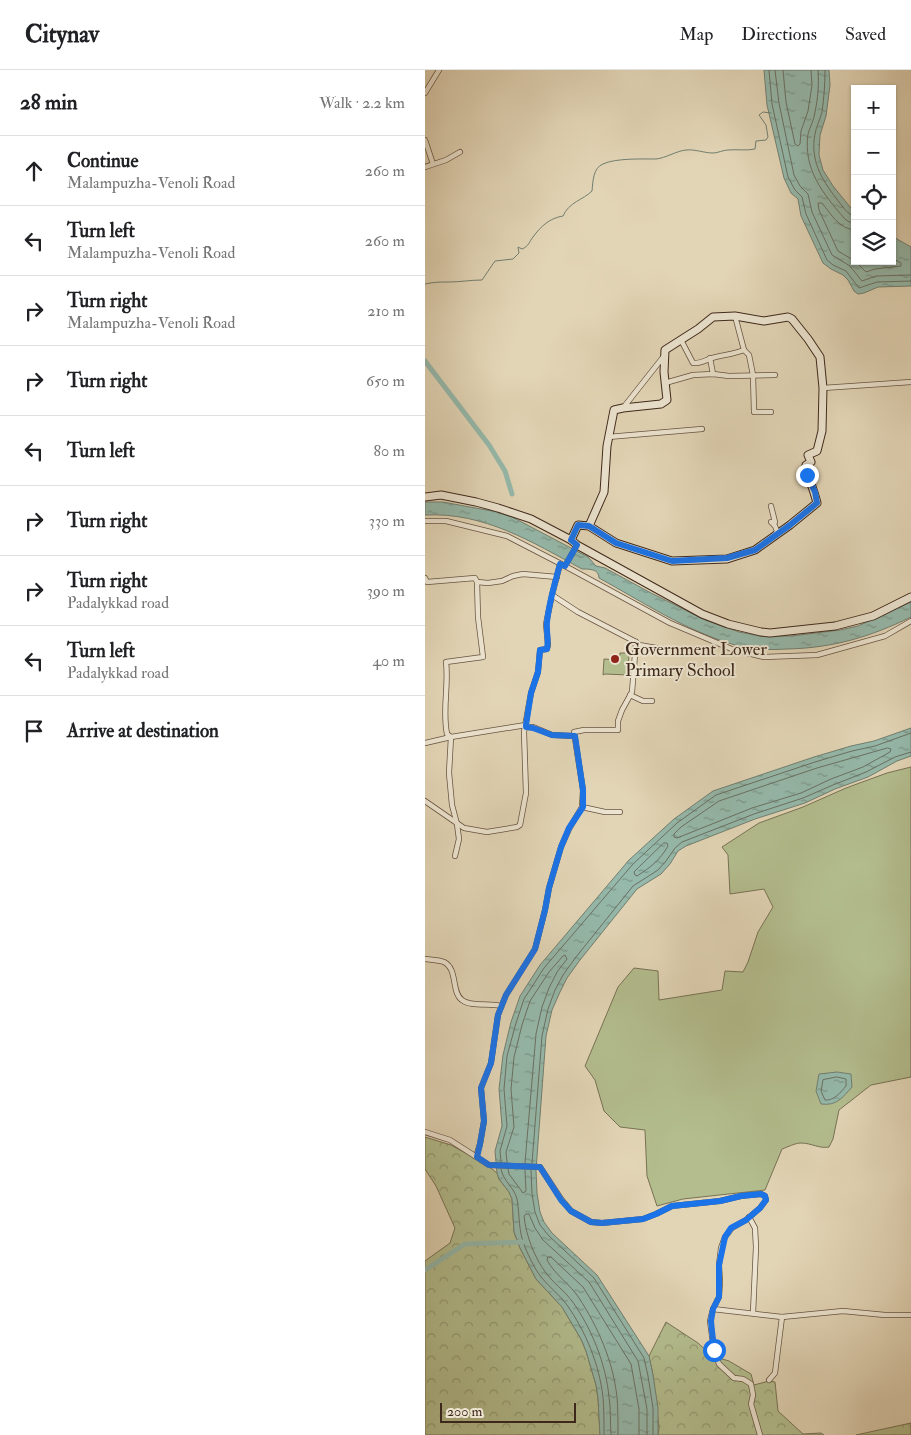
<!DOCTYPE html>
<html lang="en">
<head>
<meta charset="utf-8">
<style>
  body { margin:0; font-family:"IM FELL Double Pica",serif; background:#f2f2f2; color:#202124 }
  .controls { position:absolute; right:15px; top:15px; display:grid; overflow:hidden; border-radius:0px; box-shadow:0 1px 4px #0004 }
  .controls button { width:45px; height:45px; display:grid; place-items:center; padding:0; border:0; border-bottom:1px solid #e0e0e0; background:#fff; color:#202124; font:25px sans-serif }
  .scale { position:absolute; left:15px; bottom:12px; width:136px; box-sizing:border-box; padding-left:5px; border:2px solid #3e281b; border-top:0; font-size:14px; line-height:18px; white-space:nowrap; color:#3e281b; -webkit-text-stroke:4px #ece4d0; paint-order:stroke }
  .stop { position:absolute; width:15px; height:15px; margin:-11px; border:4px solid #1a73e8; border-radius:50%; background:#fff }
  .stop.end { background:#1a73e8; border-color:#fff; box-shadow:0 1px 5px #0008 }
  .list { margin:0; padding:0; list-style:none }
  h2 { display:flex; justify-content:space-between; align-items:center; height:65px; margin:0; padding:0 20px; font-size:21px }
  h2 small { font-size:16px; font-weight:400; color:#757577 }
  .list li { display:grid; grid-template-columns:32px 1fr auto; gap:15px; align-items:center; box-sizing:border-box; height:70px; padding:0 20px; border-top:1px solid #e0e0e0 }
  .list b { display:block; font-size:19px; white-space:nowrap }
  .list p { margin:0; font-size:16px; white-space:nowrap; color:#757577 }
  .list em { font-size:16px; font-style:normal; color:#757577 }
  .icon { flex:none; width:28px; height:28px; fill:none; stroke:currentColor; stroke-width:2; stroke-linecap:round; stroke-linejoin:round }
  .map { position:relative; flex:none; width:486px; height:1365px; overflow:hidden }
  header { display:flex; align-items:center; gap:30px; box-sizing:border-box; height:70px; padding:0 25px; background:#fff; border-bottom:1px solid #e0e0e0 }
  header strong { font-size:24px }
  nav { display:flex; gap:28px; margin-inline-start:auto; font-size:18px }
  main { display:flex }
  aside { flex:1; background:#fff }
  .map>svg:first-child { display:block }
  .green { fill:#b3bd8e; stroke:#787254 }
  .forest { fill:url(#forest-crowns); stroke:#787254 }
  .water { fill:url(#water-ripples); stroke:#727f71 }
  .lines { fill:none; stroke-linecap:round; stroke-linejoin:round }
  .shore { stroke:#6a7063; stroke-width:1 }
  .stream { stroke:#727f71; stroke-width:1 }
  .canal { stroke:#95b9ab; stroke-width:5 }
  .street-casing { stroke:#675342; stroke-width:6 }
  .secondary-casing { stroke:#3e281b; stroke-width:9 }
  .street { stroke:#ece4d0; stroke-width:4.5 }
  .secondary { stroke:#ece4d0; stroke-width:7 }
  .route { stroke:#1a73e8; stroke-width:6 }
  .poi-dot { fill:#8f2418; stroke:#ece4d0; stroke-width:2 }
  .labels { text-anchor:middle; stroke-width:4; stroke-linejoin:round; paint-order:stroke }
  .poi-label { font-size:18px; fill:#3e281b; stroke:#ece4d0; text-anchor:start }
</style>
</head>
<body>
<header>
<strong>Citynav</strong>
<nav><a>Map</a><a>Directions</a><a>Saved</a></nav>
</header>
<main>
<aside>
<h2>28 min<small>Walk · 2.2 km</small></h2>
<ul class="list">
<li><svg class="icon" aria-label="ahead" viewBox="0 0 24 24"><path d="M12 20V5M6 11l6-6 6 6"/></svg><div><b>Continue</b><p>Malampuzha-Venoli Road</p></div><em>260 m</em></li>
<li><svg class="icon" aria-label="left" viewBox="0 0 24 24"><path d="M17 20v-9H6M10 6l-5 5 5 5"/></svg><div><b>Turn left</b><p>Malampuzha-Venoli Road</p></div><em>260 m</em></li>
<li><svg class="icon" aria-label="right" viewBox="0 0 24 24"><path d="M7 20v-9h11M14 6l5 5-5 5"/></svg><div><b>Turn right</b><p>Malampuzha-Venoli Road</p></div><em>210 m</em></li>
<li><svg class="icon" aria-label="right" viewBox="0 0 24 24"><path d="M7 20v-9h11M14 6l5 5-5 5"/></svg><div><b>Turn right</b></div><em>650 m</em></li>
<li><svg class="icon" aria-label="left" viewBox="0 0 24 24"><path d="M17 20v-9H6M10 6l-5 5 5 5"/></svg><div><b>Turn left</b></div><em>80 m</em></li>
<li><svg class="icon" aria-label="right" viewBox="0 0 24 24"><path d="M7 20v-9h11M14 6l5 5-5 5"/></svg><div><b>Turn right</b></div><em>330 m</em></li>
<li><svg class="icon" aria-label="right" viewBox="0 0 24 24"><path d="M7 20v-9h11M14 6l5 5-5 5"/></svg><div><b>Turn right</b><p>Padalykkad road</p></div><em>390 m</em></li>
<li><svg class="icon" aria-label="left" viewBox="0 0 24 24"><path d="M17 20v-9H6M10 6l-5 5 5 5"/></svg><div><b>Turn left</b><p>Padalykkad road</p></div><em>40 m</em></li>
<li><svg class="icon" aria-label="arrive" viewBox="0 0 24 24"><path d="M6 21V4h12l-3 4 3 4H6"/></svg><div><b>Arrive at destination</b></div></li>
</ul>
</aside>
<div class="map">
<svg width="486" height="1365" viewBox="0 0 486 1365">
  <defs>
    <pattern id="forest-crowns" width="20" height="18" patternUnits="userSpaceOnUse" patternTransform="scale(1.25)"><rect width="20" height="18" fill="#b3bd8e"/><path d="M2 6a3 3 0 1 1 6 0M12 15a3 3 0 1 1 6 0" fill="none" stroke="#939a73"/></pattern>
    <pattern id="water-ripples" width="26" height="14" patternUnits="userSpaceOnUse" patternTransform="scale(1.25)"><rect width="26" height="14" fill="#95b9ab"/><path d="M2 4q2-2 4 0t4 0M15 11q2-2 4 0t4 0" fill="none" stroke="#7b968a"/></pattern>
  </defs>
  <rect width="100%" height="100%" fill="#e2d5b6"/>
  <filter id="stains"><feTurbulence type="fractalNoise" baseFrequency=".004" numOctaves="4"/><feColorMatrix values="0 0 0 0 .2 0 0 0 0 .09 0 0 0 0 .02 0 0 0 .5 -.17"/></filter>
  <radialGradient id="worn" r=".72"><stop offset=".6" stop-color="#630" stop-opacity="0"/><stop offset="1" stop-color="#630" stop-opacity=".3"/></radialGradient>
  <!-- green -->
  <g class="green">
    <path d="M195 583H204L203 605 180 604 178 605 179 589 194 590Z"/>
    <path d="M486 697V1007L446 1015 414 1040 408 1069 404 1077C395 1079 386 1073 376 1073 370 1073 363 1077 357 1079L340 1120 258 1129 232 1136 222 1106 220 1060 195 1057 179 1041 170 1010 160 996 193 917 209 898 233 901 234 930 297 920 300 901 318 902 323 892 333 862 348 837 339 819 305 824 303 785 297 777 334 753 378 737 421 718 462 703Z"/>
  </g>
  <!-- forest -->
  <g class="forest">
    <path d="M0 1067 26 1075 62 1095 72 1103 74 1109 84 1122 87 1129 89 1162 95 1178 111 1209 137 1237 156 1269 161 1281 171 1315 173 1328 175 1365H0V1191L25 1173 30 1158 11 1116 0 1099Z"/>
    <path d="M241 1252 273 1273 287 1286 304 1291 326 1304 329 1315 344 1311 350 1312 353 1341 378 1364 396 1363 399 1365H233L234 1358 228 1305 224 1286Z"/>
    <path d="M486 1353V1365H431Z"/>
  </g>
  <!-- water -->
  <g class="water">
    <path d="M339 0H404L405 15 401 46 395 65 394 85 398 100 408 116 430 143V191H467V166L486 177V216L453 217 439 223 433 224 429 221 423 210 418 205 406 199 398 193 376 146 373 129 366 123 359 108 342 35Z"/>
    <path d="M0 432H18L72 442 89 448 163 487 171 496 180 498 226 523 280 550 314 562 335 566H366L415 560 433 556 486 532V547C445 567 408 578 362 579 345 580 327 580 310 575 261 561 218 532 174 508 174 499 165 499 157 499 107 472 59 442 0 445Z"/>
    <path d="M486 658V686L472 691 443 707 410 719 380 733 330 749 261 776 253 781 245 794 236 804 212 819 155 890 142 908 135 922 127 940 121 966 111 1100 112 1123 115 1142 119 1152 127 1163 172 1205 224 1286 228 1305 233 1338V1365H175L173 1328 171 1315 161 1281 156 1269 137 1237 111 1209 95 1178 89 1162 87 1129 84 1122 74 1109 72 1103 70 1081 77 1056 74 1019 78 985 86 952 95 926 115 895 204 790 249 749 288 721 389 687 426 676 449 671Z"/>
    <path d="M412 1002 426 1004 427 1017C417 1028 412 1036 396 1034L391 1021 394 1004Z"/>
  </g>
  <g class="lines">
    <!-- shore -->
    <g class="shore">
      <path d="M344 0 347 34 363 107 370 120 377 127 381 144 402 190 408 195 421 201 434 218 452 212 486 211"/>
      <path d="M350 0 354 33 369 105 375 116 383 124 387 142 407 185 425 196 437 211 451 206 486 205"/>
      <path d="M358 0 361 32 370 74 373 76 375 74 376 61 383 41 387 15 386 0"/>
      <path d="M393 0C394 14 393 28 390 42 389 50 385 57 383 64 378 99 398 124 420 149L424 152H430"/>
      <path d="M400 0C400 14 399 28 397 42 395 50 391 57 390 64 385 89 396 109 411 128 416 134 422 145 430 146"/>
      <path d="M430 160C414 159 406 144 397 133H393L394 140 413 181 430 191"/>
      <path d="M430 191 441 202 450 199 476 196V193L467 188"/>
      <path d="M463 678 466 679 465 682 438 697 406 709 376 723 327 738 252 768 249 767V764L256 757 294 731 392 698Z"/>
      <path d="M239 773H242L243 776C235 790 226 797 212 806L210 805 209 802 213 798Z"/>
      <path d="M412 1007 421 1009V1016C416 1022 409 1031 400 1030L396 1021 398 1010Z"/>
      <path d="M76 1092 75 1081 82 1056 79 1019 82 986 91 953 99 929 119 898 208 794 252 753 291 725 390 692 427 681 450 676 486 663"/>
      <path d="M82 1092 81 1082 89 1057 86 1019 89 987 97 955 105 931 124 902 138 886 140 885 142 889 132 902 124 918 117 937 111 964 100 1093"/>
      <path d="M107 1093 117 966 123 939 130 920 138 905 151 887 208 816 233 800 241 791 250 778 257 772 329 744 378 728 408 715 441 702 470 687 486 682"/>
      <path d="M76 1099C78 1111 89 1117 92 1129 95 1146 93 1161 100 1177 104 1187 110 1199 116 1207 124 1217 135 1225 142 1235 161 1262 174 1294 178 1327 179 1339 179 1352 179 1365"/>
      <path d="M83 1099 84 1104 98 1123 101 1121 100 1100"/>
      <path d="M106 1100 107 1124 110 1142 115 1155 124 1166 169 1208 219 1288 223 1306 228 1338V1365"/>
      <path d="M186 1365C185 1352 186 1339 184 1327 181 1294 166 1257 147 1231 139 1220 128 1213 121 1203 109 1187 101 1165 99 1146L101 1144H104L110 1158 118 1170 164 1212 213 1291 222 1339V1365"/>
      <path d="M193 1365C193 1352 193 1339 192 1327 188 1291 173 1257 154 1228 145 1214 130 1205 122 1190L123 1187H126L158 1217 206 1294 214 1339V1365"/>
    </g>
    <!-- stream -->
    <path class="stream" d="M0 214C9 212 15 212 24 212 35 212 46 210 57 210L70 191 88 189 94 183 93 177 97 179C104 176 104 172 108 167 116 156 125 148 138 146 144 132 158 130 167 121 168 111 168 98 178 94 190 88 218 89 231 89 241 88 251 81 261 80 270 79 279 83 288 83 293 83 298 80 303 80 312 79 321 81 330 79L331 71 341 70 343 67 341 55 334 45 338 42 346 43"/>
    <!-- canal -->
    <g class="canal">
      <path d="M0 291 64 375 80 401 87 424"/>
      <path d="M0 1200 40 1174 99 1172"/>
    </g>
    <!-- street casing -->
    <g class="street-casing">
      <g id="street">
        <path d="M0 23 14 0"/>
        <path d="M0 70 8 94"/>
        <path d="M0 97 21 90 35 82"/>
        <path d="M310 246 319 280 324 285 328 305 329 342H346"/>
        <path d="M256 270 268 293C275 294 281 290 287 288 298 285 309 284 319 280"/>
        <path d="M285 288 288 304"/>
        <path d="M240 313 268 305 288 304 304 306 350 305"/>
        <path d="M398 318 486 312"/>
        <path d="M198 338 239 286"/>
        <path d="M183 367 277 359"/>
        <path d="M346 436 350 452H346L350 456 352 461 350 465"/>
        <path d="M0 451H21L82 466 140 496 245 553 309 580 339 587 392 585 460 566 486 551"/>
        <path d="M140 496 152 475"/>
        <path d="M0 508 2 512 50 508 52 512 53 547 58 587 21 592C24 616 17 640 22 664L26 667 24 703 27 735 32 754 34 769 30 786"/>
        <path d="M52 512 63 513 77 511 88 506 98 504 132 507"/>
        <path d="M211 572 214 575 237 579"/>
        <path d="M205 625 218 631H227"/>
        <path d="M0 673 26 667 101 655V657H108L127 665 149 666"/>
        <path d="M0 731 39 758 62 762 92 757 95 755 101 723 99 662 106 623 113 602 115 580 122 579 123 575 121 554 127 525"/>
        <path d="M157 737 180 742H195"/>
        <path d="M0 889C6 890 14 890 19 892 33 899 26 922 37 930 45 937 65 933 76 936"/>
        <path d="M0 1062 25 1070 64 1095 115 1097 136 1129 146 1141 166 1152 177 1153 218 1149 231 1144 247 1136 295 1131 316 1126 336 1124 340 1126 341 1130 335 1138 321 1150 307 1158 300 1167 296 1178 294 1195 295 1212 294 1227 288 1239 285 1251 289 1280 294 1294 309 1308 318 1309 326 1314 328 1325 326 1334 335 1365"/>
        <path d="M51 1087 55 1074 59 1051 56 1018 66 993 73 945 81 925 110 879 120 840 124 818 136 777 144 759 157 737 158 720 149 662 159 660H193V651L197 640 207 622 211 572 153 542 127 525 135 494"/>
        <path d="M324 1147 330 1158 331 1177 328 1243"/>
        <path d="M288 1239 357 1247 418 1241 460 1245H486"/>
        <path d="M344 1310 350 1303 357 1247"/>
      </g>
    </g>
    <!-- secondary casing -->
    <g class="secondary-casing">
      <g id="secondary">
        <path d="M0 427 16 425 51 432 73 438 106 449 146 470 152 475 277 544 303 554 336 562 345 563 410 556 448 546 486 527"/>
        <path d="M146 470 153 455 164 456 179 422 182 376 189 340 198 338 236 334 242 330 239 302 240 280 273 259 288 247 310 246 339 251 363 247 367 249 383 269 395 287 398 318 397 361 392 381 383 385 386 392 381 395C383 408 389 420 392 433L365 455 330 480 302 489 247 491 191 473 164 456"/>
      </g>
    </g>
    <!-- street -->
    <use href="#street" class="street"/>
    <!-- secondary -->
    <use href="#secondary" class="secondary"/>
  </g>
  <g class="lines">
    <!-- route -->
    <path class="route" d="M289 1280 286 1251 288 1239 294 1227V1195L300 1167 306 1158 321 1150 335 1138 341 1130 340 1126 336 1124 316 1126 295 1131 247 1136 231 1144 218 1149 177 1153 166 1152 146 1141 136 1130 115 1097 64 1095 52 1087 55 1074 59 1051 56 1018 66 993 73 945 81 925 110 879 120 840 124 818 136 777 144 758 158 737V720L150 666 127 665 108 658 101 657V655L106 623 113 602 115 580 122 579C124 570 121 561 122 552 124 532 130 513 135 494L140 496 152 475 146 470 153 455 164 456 191 473 247 491 302 488 330 480 365 455 392 433 390 422 382 405"/>
  </g>
  <!-- markers -->
  <circle class="poi-dot" cx="190" cy="589" r="5"/>
  <g class="labels">
    <!-- poi labels -->
    <g class="poi-label">
      <text x="200" y="585">Government Lower<tspan x="200" dy="21">Primary School</tspan></text>
    </g>
  </g>
  <rect width="100%" height="100%" filter="url(#stains)"/>
  <rect width="100%" height="100%" fill="url(#worn)"/>
</svg>
<div class="controls">
<button>+</button>
<button>−</button>
<button><svg class="icon" aria-label="locate" viewBox="0 0 24 24"><circle cx="12" cy="12" r="6"/><path d="M12 2v4M12 18v4M2 12h4M18 12h4"/></svg></button>
<button><svg class="icon" aria-label="layers" viewBox="0 0 24 24"><path d="M12 4l9 5-9 5-9-5zM3 14l9 5 9-5"/></svg></button>
</div>
<div class="scale">200 m</div>
<div class="stop" style="left:289px;top:1280px"></div>
<div class="stop end" style="left:382px;top:405px"></div>
</div>
</main>
</body>
</html>
